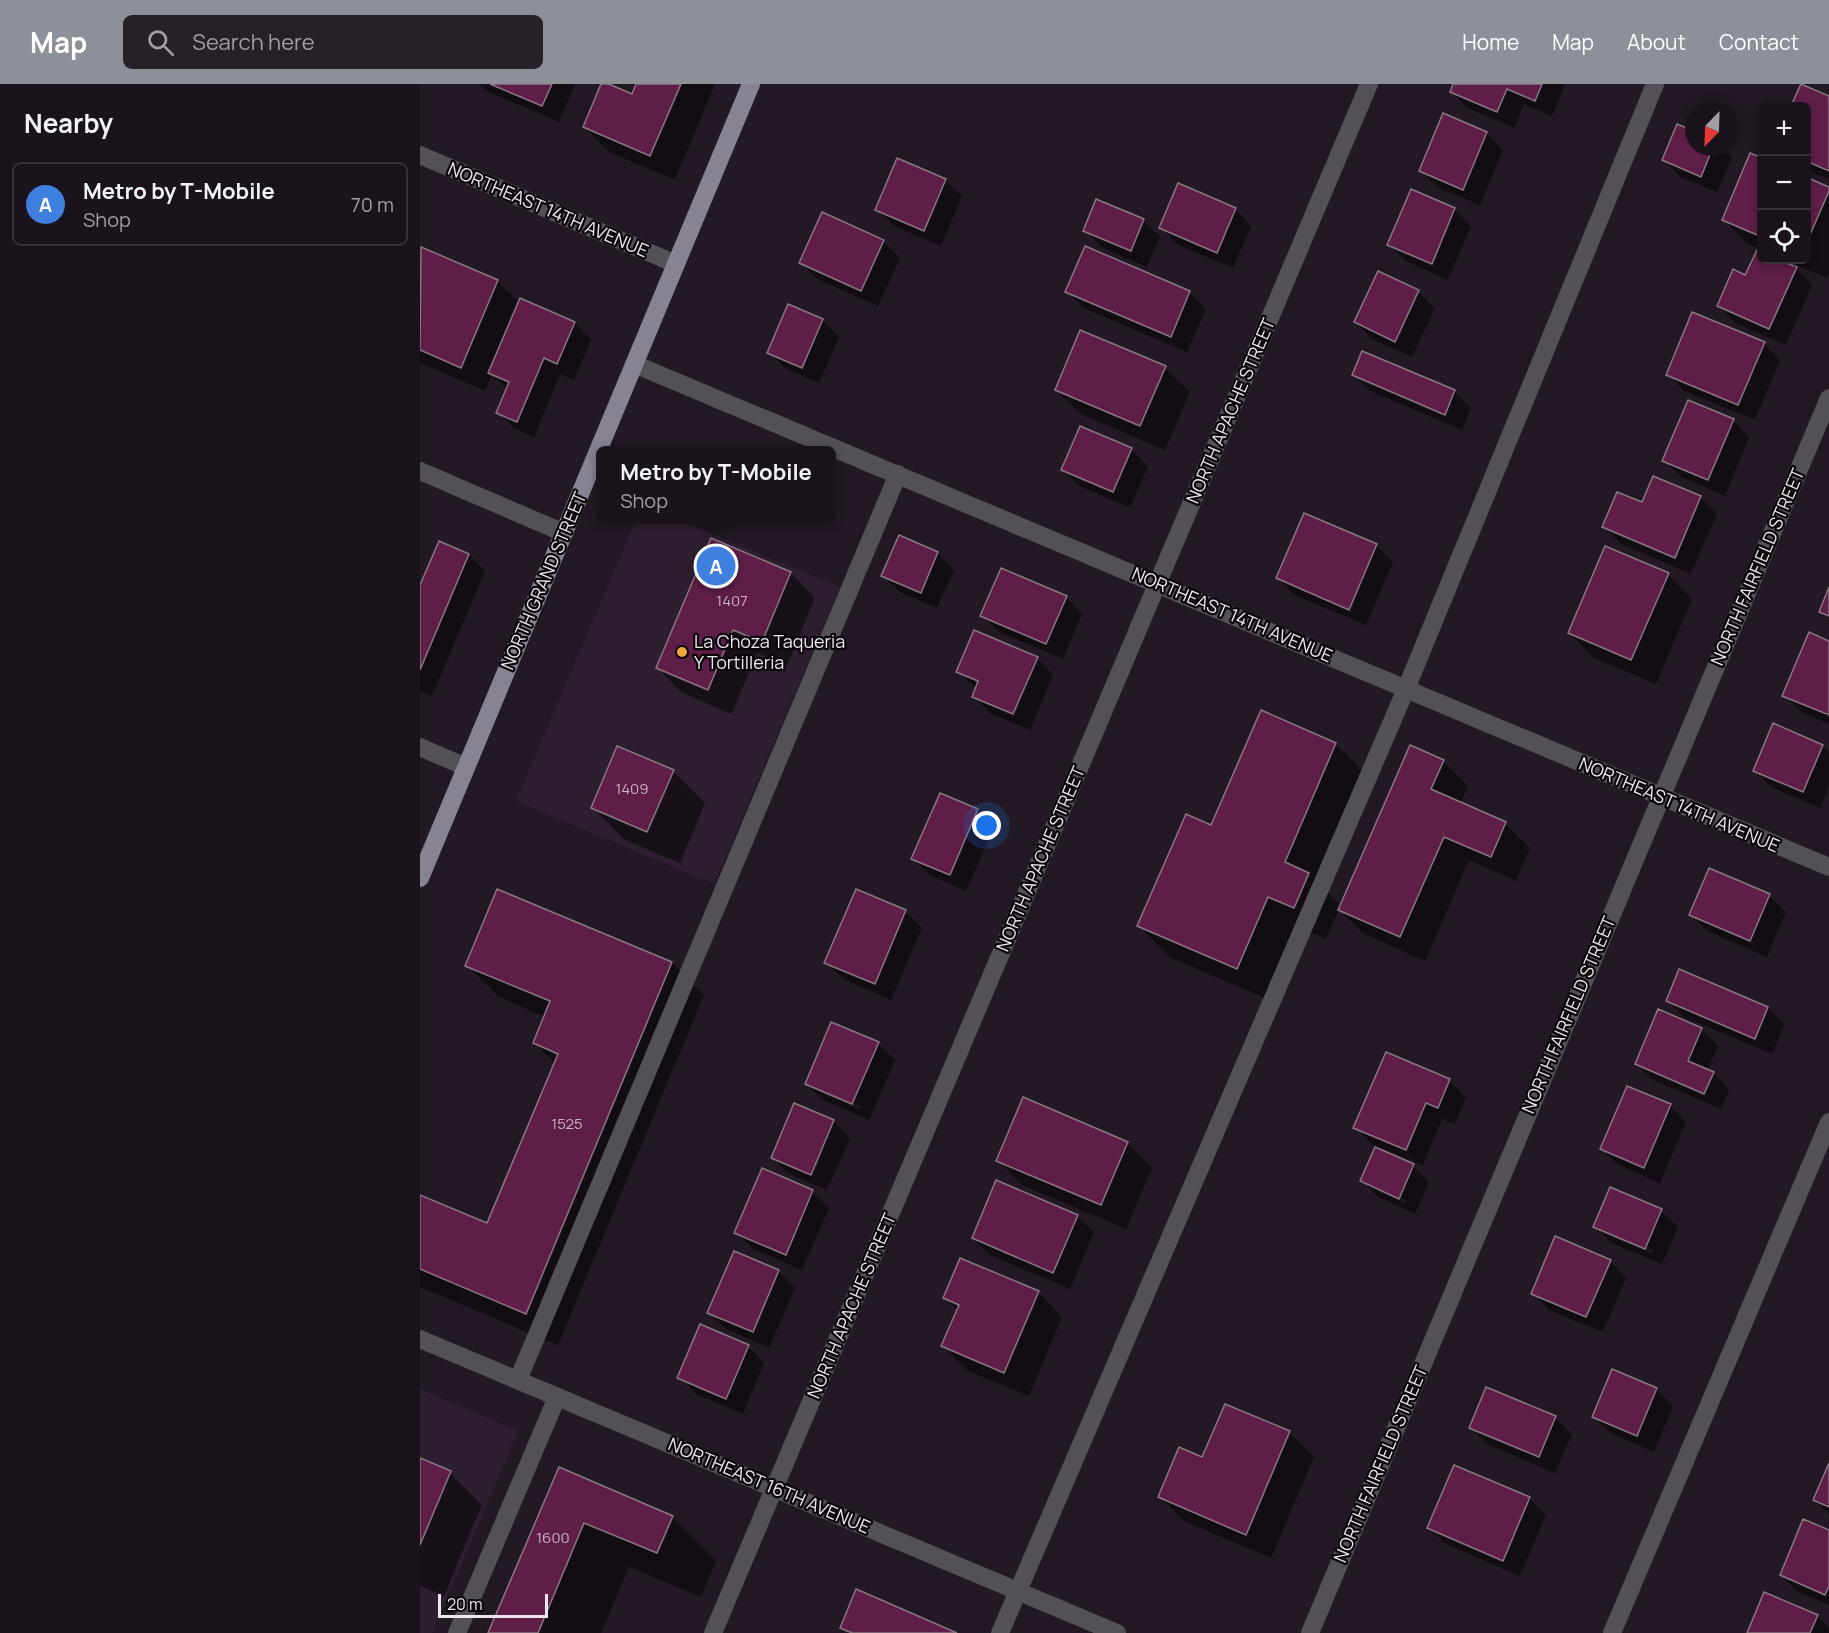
<!DOCTYPE html>
<html lang="en">
<head>
<meta charset="utf-8">
<style>
  body { margin:0; font-family:Manrope,sans-serif; background:#272029; color:#f1f3f6 }
  .controls { position:absolute; right:18px; top:18px; display:grid; overflow:hidden; border-radius:9px; box-shadow:0 3px 9px #0003 }
  .controls button { width:54px; height:54px; display:grid; place-items:center; padding:0; border:0; border-bottom:2px solid #38323b; background:#1a131c; color:#f1f3f6; font:30px sans-serif }
  .compass { position:absolute; left:1265px; top:18px; width:54px; height:54px; border-radius:50%; background:#1a131c; box-shadow:0 3px 9px #0003; rotate:203deg }
  .scale { position:absolute; left:18px; bottom:15px; width:110px; box-sizing:border-box; padding-left:6px; border:3px solid #ede6ee; border-top:0; font-size:16px; line-height:21px; white-space:nowrap; color:#ede6ee; -webkit-text-stroke:4px #0a060b; paint-order:stroke }
  .you { position:absolute; left:567px; top:742px; width:21px; height:21px; margin:-15px; border:4px solid #fff; border-radius:50%; background:#1a73e8; box-shadow:0 0 0 9px #1a73e833 }
  .badge { display:grid; place-items:center; width:39px; height:39px; border-radius:50%; background:#8c9099; color:#fff; font-size:20px; font-weight:700 }
  .pin { position:absolute; translate:-50% -50%; border:3px solid #fff; box-shadow:0 2px 6px #0006 }
  .popup { position:absolute; left:176px; top:362px; width:240px; height:78px; box-sizing:border-box; display:grid; place-content:center; border-radius:9px; background:#1a131c; filter:drop-shadow(0 2px 4px #0005); font-size:20px; white-space:nowrap; color:#9f9ea3 }
  .popup b { font-size:22px; color:#f1f3f6 }
  .popup::after { content:''; position:absolute; left:50%; top:100%; margin-left:-12px; border:12px solid transparent; border-top-color:#1a131c }
  .list { margin:0; padding:0; list-style:none }
  h2 { display:flex; justify-content:space-between; align-items:center; height:78px; margin:0; padding:0 24px; font-size:26px }
  h2 small { font-size:20px; font-weight:400; color:#9f9ea3 }
  .list li { display:grid; grid-template-columns:39px 1fr auto; gap:18px; align-items:center; box-sizing:border-box; height:84px; margin:0 12px 12px; padding:0 12px; border:2px solid #38323b; border-radius:9px }
  .list b { display:block; font-size:22px; white-space:nowrap }
  .list p { margin:0; font-size:20px; white-space:nowrap; color:#9f9ea3 }
  .list em { font-size:20px; font-style:normal; color:#9f9ea3 }
  .icon { flex:none; width:33px; height:33px; fill:none; stroke:currentColor; stroke-width:2; stroke-linecap:round; stroke-linejoin:round }
  .map { position:relative; flex:none; width:1409px; height:1549px; overflow:hidden }
  header { display:flex; align-items:center; gap:36px; box-sizing:border-box; height:84px; padding:0 30px; background:#8c9099; color:#fff }
  header strong { font-size:28px }
  nav { display:flex; gap:33px; margin-inline-start:auto; font-size:21px }
  .search { width:420px; height:54px; background:#272029; display:flex; align-items:center; gap:15px; box-sizing:border-box; padding:0 21px; border-radius:9px; color:#9f9ea3; font-size:22px }
  main { display:flex }
  aside { flex:1; background:#1a131c }
  .map>svg:first-child { display:block }
  .built { fill:#2e1f30 }
  .shadow { fill:#0007; fill-rule:evenodd }
  .building { fill:#5e1e48; stroke:#897781; stroke-width:1.5 }
  .lines { fill:none; stroke-linecap:round; stroke-linejoin:round }
  .minor { stroke:#535058; stroke-width:18 }
  .major { stroke:#888392; stroke-width:18 }
  .poi-dot { fill:#efa73d; stroke:#0a060b; stroke-width:2 }
  .labels { text-anchor:middle; stroke-width:4.5; stroke-linejoin:round; paint-order:stroke }
  .number-label { font-size:15px; fill:#c9b4c4 }
  .street-label { font-size:18px; fill:#ede6ee; stroke:#0a060b }
  .poi-label { font-size:18px; fill:#ede6ee; stroke:#0a060b; text-anchor:start }
</style>
</head>
<body>
<header>
<strong>Map</strong>
<div class="search"><svg class="icon" aria-label="search" viewBox="0 0 24 24"><circle cx="10" cy="10" r="6"/><path d="M15 15l6 6"/></svg>Search here</div>
<nav><a>Home</a><a>Map</a><a>About</a><a>Contact</a></nav>
</header>
<main>
<aside>
<h2>Nearby<small></small></h2>
<ul class="list">
<li><span class="badge" style="background:#3f7fe0">A</span><div><b>Metro by T-Mobile</b><p>Shop</p></div><em>70 m</em></li>
</ul>
</aside>
<div class="map">
<svg width="1409" height="1549" viewBox="0 0 1409 1549">
  <rect width="100%" height="100%" fill="#231925"/>
  <!-- built -->
  <g class="built">
    <path d="M216 436H257L420 503 294 800 96 717Z"/>
    <path d="M0 1305 98 1347 12 1549H0Z"/>
  </g>
  <!-- shadow -->
  <g class="shadow">
    <path d="M59 0H155L139 38 66 7Z"/>
    <path d="M183 0 213 12 218 0H295L255 96 189 68 164 43Z"/>
    <path d="M1035 0H1142L1144 3 1132 32 1104 20 1094 44 1048 24 1031 8Z"/>
    <path d="M1381 2 1409 14V95L1386 86V22H1373Z"/>
    <path d="M1024 31 1067 50 1083 66 1060 121 1017 103 1001 86Z"/>
    <path d="M1274 63H1301L1312 74 1297 108 1260 93 1244 76Z"/>
    <path d="M1342 76V166L1328 160 1303 135Z"/>
    <path d="M1386 95 1409 104V189L1407 194 1364 176H1386Z"/>
    <path d="M525 96 542 112 521 162 474 142 457 126Z"/>
    <path d="M677 117 723 137 740 153 727 183 681 163 665 146Z"/>
    <path d="M815 125 831 142 813 184 758 161 741 144Z"/>
    <path d="M1034 125 1051 142 1028 196 986 177 969 161Z"/>
    <path d="M463 157 480 174 458 222 397 195 381 179Z"/>
    <path d="M2 165 77 197 100 219 155 239 171 256 154 296 140 290 114 353 95 345 78 328 88 306 72 291 65 307 0 279V169Z"/>
    <path d="M1342 176H1355L1376 185 1392 201 1366 261 1315 239 1298 222Z"/>
    <path d="M959 189 998 208 1015 224 992 273 952 255 936 238Z"/>
    <path d="M647 208H769L786 225 767 268 664 224Z"/>
    <path d="M402 236 419 253 399 299 366 285 349 268Z"/>
    <path d="M1344 259 1360 276 1335 336 1264 307 1248 290Z"/>
    <path d="M943 269 1035 308 1051 324 1042 346 950 307 934 291Z"/>
    <path d="M745 284 770 308 745 366 661 330 636 306Z"/>
    <path d="M1313 336 1329 353 1305 412 1261 393 1244 377Z"/>
    <path d="M711 366 728 382 710 424 659 402 643 386Z"/>
    <path d="M1280 413 1297 430 1271 490 1201 460 1184 443Z"/>
    <path d="M292 456 371 489 395 514 367 582 337 569 312 630 262 609 238 584Z"/>
    <path d="M956 461 973 478 946 541 874 511 858 494Z"/>
    <path d="M517 469 534 486 517 524 480 508 463 492Z"/>
    <path d="M49 471 65 487 12 612 0 607V505Z"/>
    <path d="M1248 490 1272 515 1236 600 1174 574 1149 549Z"/>
    <path d="M646 513 662 530 643 575 579 548 562 531Z"/>
    <path d="M1409 558V640L1381 628 1364 611Z"/>
    <path d="M617 574 633 591 610 646 570 629 554 612 557 605 538 587Z"/>
    <path d="M842 628 915 660 948 692 901 802 921 822 1023 677 1048 702 1040 720 1085 740 1110 764 1096 797 1049 776 1005 877 944 850 919 825 906 855 880 844 849 916 751 874 719 842 792 743Z"/>
    <path d="M1403 662 1409 668V702L1400 724 1351 703 1335 687Z"/>
    <path d="M253 687 285 719 260 779 205 756 173 724Z"/>
    <path d="M557 726 574 743 546 807 510 791 493 775Z"/>
    <path d="M78 807 252 879 284 911 138 1261 0 1203V1112L68 1141 135 980 114 958 125 933 79 913 47 881Z"/>
    <path d="M1349 812 1366 828 1347 873 1287 847 1271 831Z"/>
    <path d="M485 827 502 844 471 916 423 895 406 878Z"/>
    <path d="M1260 887 1348 924 1364 941 1352 970 1264 933 1247 917Z"/>
    <path d="M1281 945 1298 962 1287 987 1293 989 1309 1006 1301 1025 1233 996 1216 980Z"/>
    <path d="M458 960 475 976 449 1036 403 1016 386 1000ZM404 1007 440 1022 439 1025 404 1010Z"/>
    <path d="M966 970 1029 997 1046 1013 1035 1040 1022 1035 1003 1081 952 1060 935 1043Z"/>
    <path d="M1250 1021 1266 1038 1240 1099 1198 1081 1182 1065Z"/>
    <path d="M413 1037 430 1054 407 1106 369 1090 352 1073Z"/>
    <path d="M707 1059 732 1084 706 1145 602 1101 578 1076Z"/>
    <path d="M993 1082 1009 1098 995 1130 958 1113 942 1096ZM959 1104 986 1116 985 1119 959 1107Z"/>
    <path d="M392 1107 409 1124 382 1186 333 1165 316 1148Z"/>
    <path d="M1241 1127 1258 1143 1242 1180 1191 1159 1175 1142ZM1192 1149 1233 1166 1232 1169 1192 1153Z"/>
    <path d="M657 1132 674 1148 650 1205 570 1171 553 1154Z"/>
    <path d="M1190 1177 1206 1194 1183 1248 1129 1226 1113 1209Z"/>
    <path d="M358 1187 375 1204 349 1264 306 1245 289 1229Z"/>
    <path d="M618 1208 642 1233 609 1312 548 1287 523 1262 538 1227 525 1214Z"/>
    <path d="M328 1262 344 1279 323 1330 276 1310 259 1293Z"/>
    <path d="M1193 1287 1236 1306 1253 1322 1234 1368 1190 1349 1174 1333Z"/>
    <path d="M1135 1334 1152 1350 1135 1389 1067 1360 1051 1343Z"/>
    <path d="M869 1348 894 1373 851 1474 764 1437 740 1413 783 1375Z"/>
    <path d="M0 1376 30 1389 62 1421 24 1512 0 1502Z"/>
    <path d="M1035 1383 1109 1414 1126 1431 1100 1492 1026 1460 1009 1444Z"/>
    <path d="M1409 1383V1430L1395 1416Z"/>
    <path d="M139 1385 252 1433 296 1477 281 1513 209 1483 181 1549H69Z"/>
    <path d="M1409 1448V1521L1378 1508 1361 1491Z"/>
    <path d="M1397 1532 1409 1544V1549H1328Z"/>
  </g>
  <!-- building -->
  <g class="building">
    <path d="M70 0H132L122 22Z"/>
    <path d="M181 0H189L212 10 216 0H261L230 72 163 43Z"/>
    <path d="M1033 0H1122L1115 17 1087 5 1077 28 1030 8Z"/>
    <path d="M1381 0 1409 12V87L1386 77V22H1371Z"/>
    <path d="M1023 29 1067 48 1043 106 999 87Z"/>
    <path d="M1257 40 1274 47V63H1293L1281 93 1242 76Z"/>
    <path d="M1330 69 1342 74V153L1302 136Z"/>
    <path d="M477 74 526 95 504 147 455 126Z"/>
    <path d="M1386 93 1409 103V107L1386 160Z"/>
    <path d="M758 99 816 124 797 169 739 144Z"/>
    <path d="M991 105 1035 124 1012 180 967 161Z"/>
    <path d="M676 115 724 135 711 167 663 147Z"/>
    <path d="M402 128 464 156 441 207 379 179Z"/>
    <path d="M665 162 770 207 751 253 645 208Z"/>
    <path d="M1 163 78 196 41 284 0 266Z"/>
    <path d="M1337 166 1342 168V176H1359L1377 183 1349 245 1297 222 1313 185 1325 191Z"/>
    <path d="M958 187 999 206 975 258 934 238Z"/>
    <path d="M100 214 155 238 137 280 124 274 97 338 76 329 89 298 68 289Z"/>
    <path d="M368 220 403 235 382 284 347 269Z"/>
    <path d="M1272 228 1345 258 1318 321 1246 291Z"/>
    <path d="M660 246 746 282 720 342 635 306Z"/>
    <path d="M942 267 1035 306 1025 331 932 291Z"/>
    <path d="M1268 316 1314 335 1288 396 1242 377Z"/>
    <path d="M660 342 712 364 693 408 641 386Z"/>
    <path d="M1233 392 1281 412 1255 474 1182 443 1197 408 1222 418Z"/>
    <path d="M884 429 957 460 929 526 856 494Z"/>
    <path d="M479 451 518 468 501 509 461 492Z"/>
    <path d="M291 454 371 488 342 558 313 546 288 606 236 584Z"/>
    <path d="M19 457 49 470 0 586V501Z"/>
    <path d="M1185 462 1249 489 1211 576 1148 549Z"/>
    <path d="M581 484 647 512 626 560 560 532Z"/>
    <path d="M1409 503V532L1399 528Z"/>
    <path d="M554 546 618 573 593 630 552 613 558 597 536 588Z"/>
    <path d="M1389 548 1409 557V631L1362 612Z"/>
    <path d="M841 626 916 659 865 778 889 789 874 824 848 813 817 885 717 842 766 730 791 741Z"/>
    <path d="M1353 639 1403 661 1383 708 1333 687Z"/>
    <path d="M990 661 1024 676 1011 705 1086 738 1071 773 1024 753 980 853 918 826Z"/>
    <path d="M197 662 254 686 227 748 171 724Z"/>
    <path d="M520 709 558 725 530 791 491 775Z"/>
    <path d="M1289 784 1350 810 1330 857 1269 831Z"/>
    <path d="M77 805 252 878 106 1230 0 1185V1111L67 1139 138 970 113 959 130 917 45 882Z"/>
    <path d="M436 805 486 826 455 900 404 879Z"/>
    <path d="M1259 885 1348 923 1335 955 1246 917Z"/>
    <path d="M1238 925 1282 944 1268 977 1294 988 1284 1010 1215 980Z"/>
    <path d="M411 938 459 958 432 1020 385 1000Z"/>
    <path d="M966 968 1030 995 1018 1024 1006 1019 986 1066 933 1044Z"/>
    <path d="M1207 1002 1251 1020 1224 1084 1180 1065Z"/>
    <path d="M603 1013 708 1058 681 1121 576 1077Z"/>
    <path d="M374 1019 414 1036 391 1091 351 1074Z"/>
    <path d="M955 1063 994 1080 979 1115 940 1097Z"/>
    <path d="M342 1084 393 1106 366 1171 314 1149Z"/>
    <path d="M576 1096 658 1131 633 1189 552 1154Z"/>
    <path d="M1190 1103 1242 1125 1225 1165 1173 1143Z"/>
    <path d="M1135 1152 1191 1176 1166 1233 1111 1210Z"/>
    <path d="M314 1167 359 1186 333 1248 287 1229Z"/>
    <path d="M540 1174 619 1207 584 1289 521 1262 539 1221 523 1214Z"/>
    <path d="M280 1240 329 1261 306 1315 257 1294Z"/>
    <path d="M1192 1285 1237 1304 1217 1352 1172 1333Z"/>
    <path d="M1066 1303 1136 1332 1119 1373 1049 1344Z"/>
    <path d="M805 1320 870 1347 826 1451 738 1413 759 1363 782 1373Z"/>
    <path d="M0 1374 31 1387 0 1461Z"/>
    <path d="M1409 1379V1423L1393 1416Z"/>
    <path d="M1034 1381 1110 1413 1083 1477 1007 1444Z"/>
    <path d="M139 1383 253 1432 237 1469 164 1439 118 1549H68Z"/>
    <path d="M1383 1435 1409 1446V1502L1405 1511 1360 1491Z"/>
    <path d="M436 1505 537 1549H432L420 1544Z"/>
    <path d="M1344 1508 1398 1531 1390 1549H1327Z"/>
  </g>
  <g class="lines">
    <!-- minor -->
    <g class="minor">
      <path d="M0 71 256 180"/>
      <path d="M214 280 1409 783"/>
      <path d="M0 387 144 449"/>
      <path d="M0 663 46 683"/>
      <path d="M0 1255 697 1549"/>
      <path d="M98 1296 478 390"/>
      <path d="M37 1549 137 1313"/>
      <path d="M293 1549 949 0"/>
      <path d="M580 1549 986 605 1235 0"/>
      <path d="M890 1549 1409 314"/>
      <path d="M1192 1549 1409 1038"/>
    </g>
    <!-- major -->
    <path class="major" d="M0 794 331 0"/>
  </g>
  <!-- markers -->
  <circle class="poi-dot" cx="262" cy="568" r="6"/>
  <g class="labels">
    <!-- number labels -->
    <g class="number-label">
      <text x="312" y="522">1407</text>
      <text x="212" y="710">1409</text>
      <text x="147" y="1045">1525</text>
      <text x="133" y="1459">1600</text>
    </g>
    <!-- street labels -->
    <g class="street-label">
      <text transform="translate(128 126) rotate(23)" y="6">NORTHEAST 14TH AVENUE</text>
      <text transform="translate(811 327) rotate(-67)" y="6">NORTH APACHE STREET</text>
      <text transform="translate(1338 483) rotate(-67)" y="6">NORTH FAIRFIELD STREET</text>
      <text transform="translate(124 497) rotate(-67)" y="6">NORTH GRAND STREET</text>
      <text transform="translate(812 531) rotate(23)" y="6">NORTHEAST 14TH AVENUE</text>
      <text transform="translate(1259 721) rotate(23)" y="6">NORTHEAST 14TH AVENUE</text>
      <text transform="translate(621 775) rotate(-67)" y="6">NORTH APACHE STREET</text>
      <text transform="translate(1149 931) rotate(-67)" y="6">NORTH FAIRFIELD STREET</text>
      <text transform="translate(432 1222) rotate(-67)" y="6">NORTH APACHE STREET</text>
      <text transform="translate(961 1380) rotate(-67)" y="6">NORTH FAIRFIELD STREET</text>
      <text transform="translate(349 1402) rotate(23)" y="6">NORTHEAST 16TH AVENUE</text>
    </g>
    <!-- poi labels -->
    <g class="poi-label">
      <text x="274" y="564">La Choza Taqueria<tspan x="274" dy="21">Y Tortilleria</tspan></text>
    </g>
  </g>
</svg>
<div class="controls">
<button>+</button>
<button>−</button>
<button><svg class="icon" aria-label="locate" viewBox="0 0 24 24"><circle cx="12" cy="12" r="6"/><path d="M12 2v4M12 18v4M2 12h4M18 12h4"/></svg></button>
</div>
<svg class="compass" viewBox="-18 -18 36 36"><path d="M0-13l5 13h-10z" fill="#e53935"/><path d="M0 13l5-13h-10z" fill="#9f9ea3"/></svg>
<div class="scale">20 m</div>
<div class="you"></div>
<div class="pin badge" style="left:296px;top:482px;background:#3f7fe0">A</div>
<div class="popup"><b>Metro by T-Mobile</b>Shop</div>
</div>
</main>
</body>
</html>
